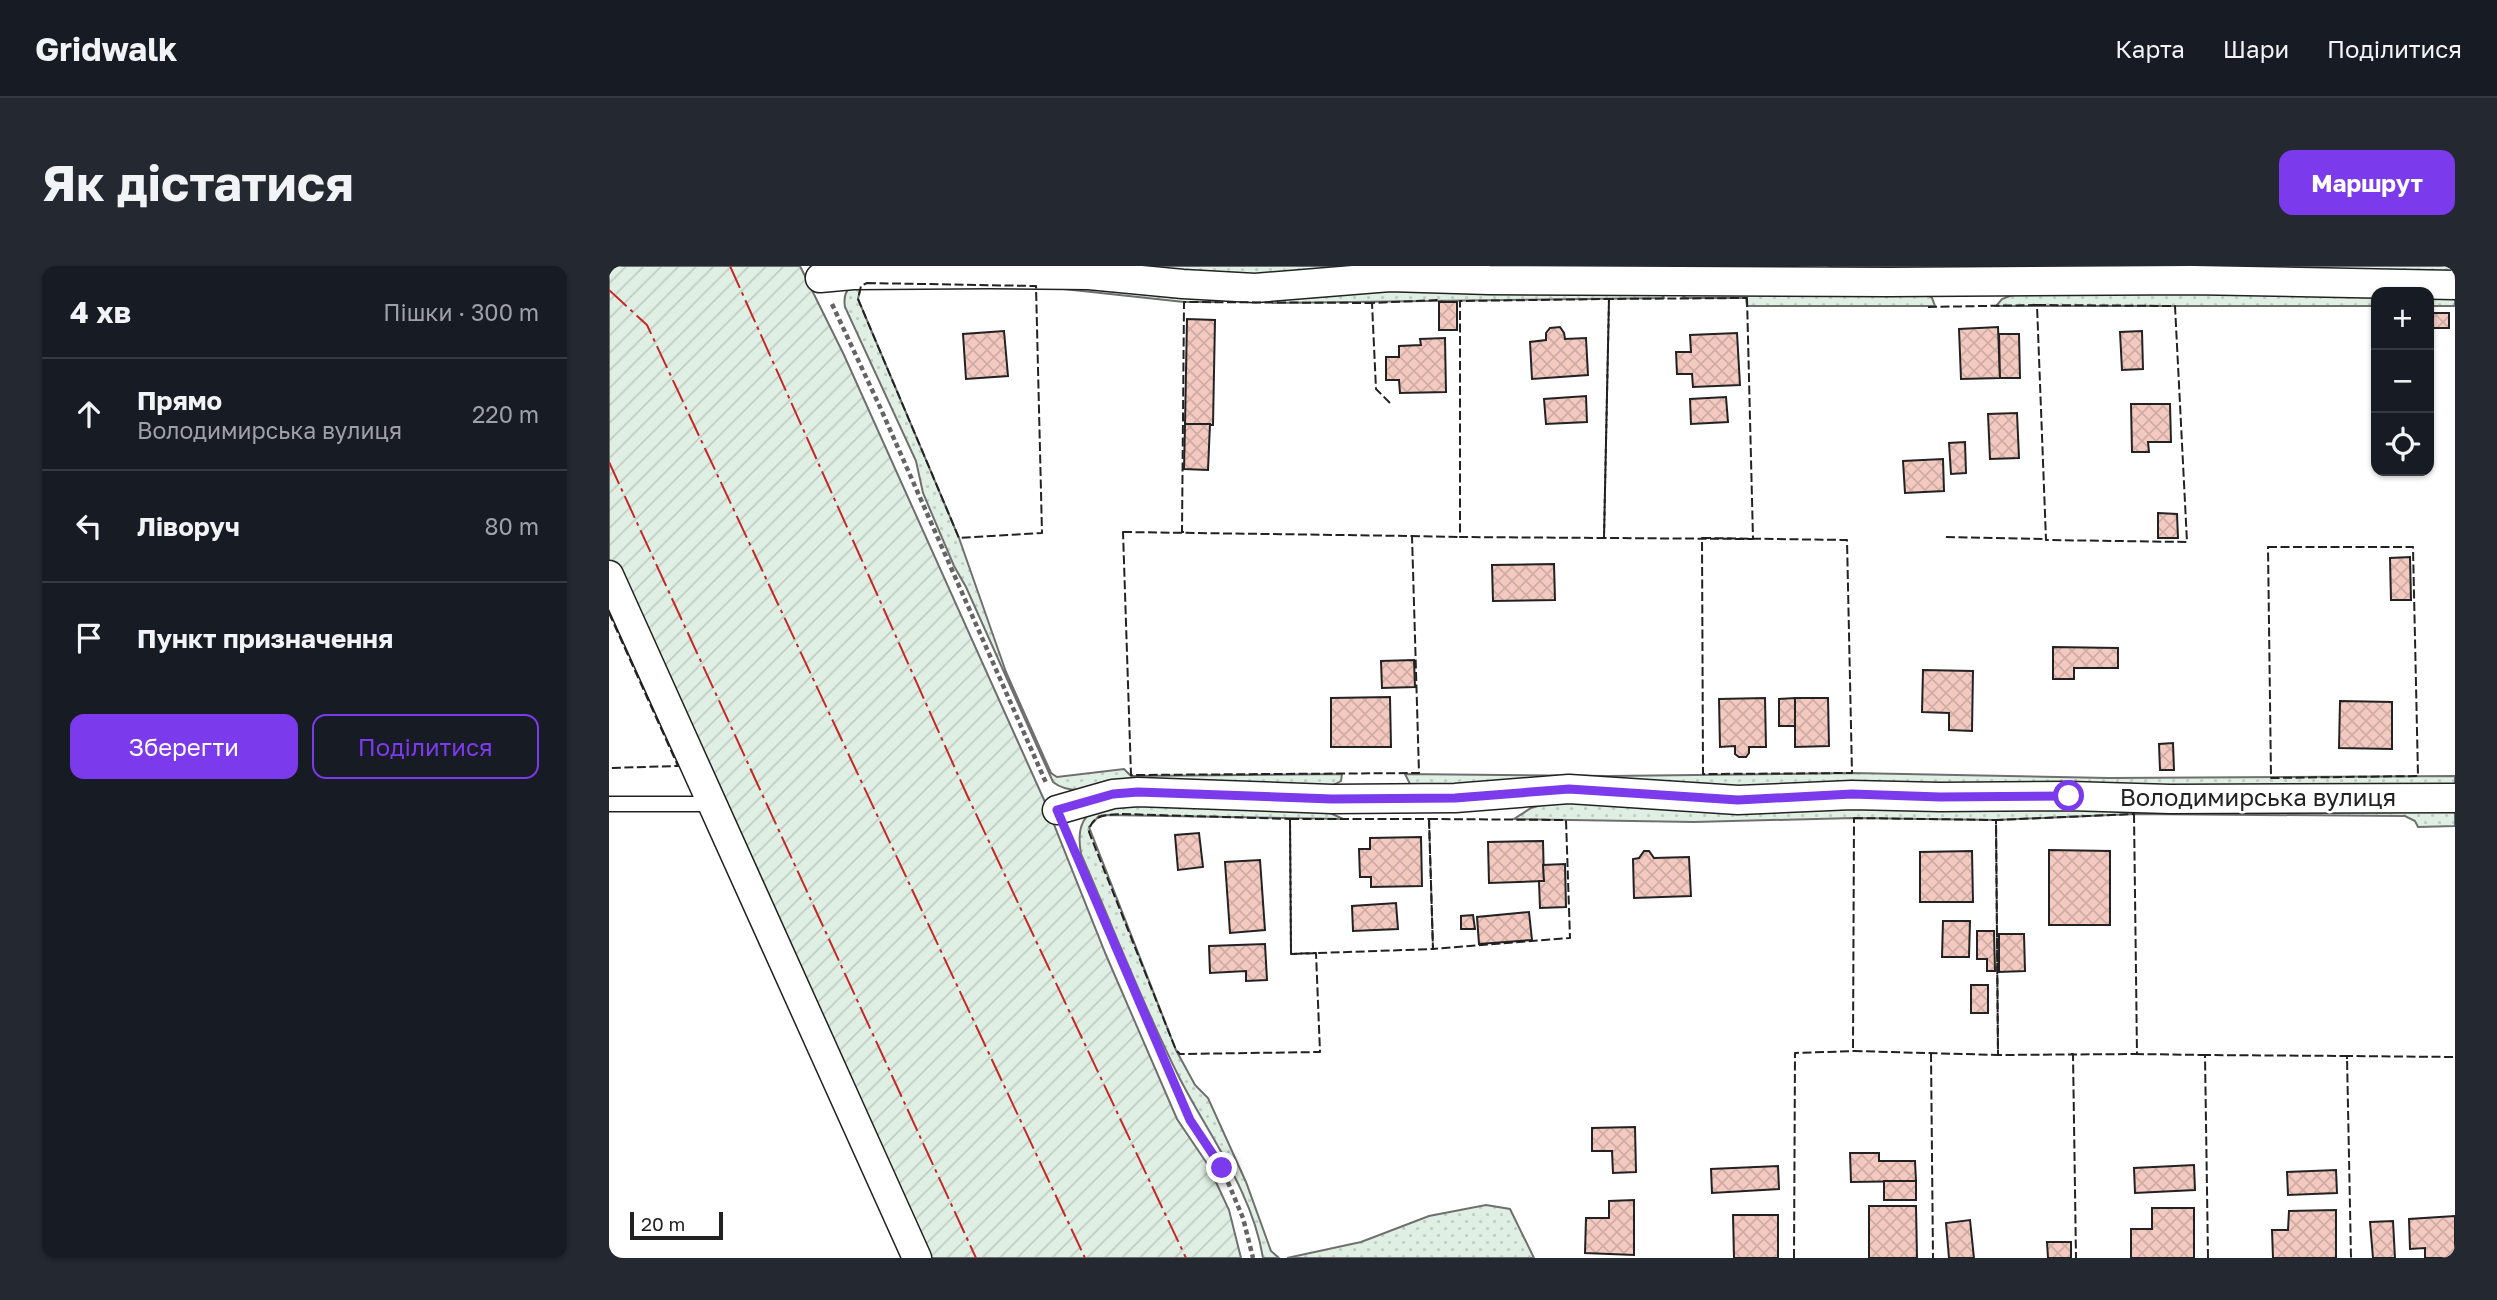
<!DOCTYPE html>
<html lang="uk">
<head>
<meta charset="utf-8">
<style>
  body { margin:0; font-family:"Golos Text",sans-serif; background:#242831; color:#f1f3f6 }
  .controls { position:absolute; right:21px; top:21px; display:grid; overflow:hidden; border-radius:14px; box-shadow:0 2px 5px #0004 }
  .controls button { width:63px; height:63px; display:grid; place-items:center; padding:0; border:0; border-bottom:2px solid #363941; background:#171b24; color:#f1f3f6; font:35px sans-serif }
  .scale { position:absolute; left:21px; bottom:18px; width:93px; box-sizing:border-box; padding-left:7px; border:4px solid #222; border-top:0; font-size:19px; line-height:24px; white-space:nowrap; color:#222; -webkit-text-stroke:5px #fff; paint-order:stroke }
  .stop { position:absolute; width:21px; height:21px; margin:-16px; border:5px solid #7c3aed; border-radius:50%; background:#fff }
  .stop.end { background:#7c3aed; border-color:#fff; box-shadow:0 2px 7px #0008 }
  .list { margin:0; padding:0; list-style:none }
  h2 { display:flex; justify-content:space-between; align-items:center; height:91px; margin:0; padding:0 28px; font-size:30px }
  h2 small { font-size:23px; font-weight:400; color:#9ea1a6 }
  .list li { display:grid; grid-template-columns:46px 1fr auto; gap:21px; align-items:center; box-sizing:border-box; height:112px; padding:0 28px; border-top:2px solid #363941 }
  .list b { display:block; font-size:26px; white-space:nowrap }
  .list p { margin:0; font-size:23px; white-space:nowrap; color:#9ea1a6 }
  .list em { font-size:23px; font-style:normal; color:#9ea1a6 }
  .actions { display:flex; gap:14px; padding:21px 28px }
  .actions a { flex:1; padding:16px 0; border:2px solid #7c3aed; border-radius:14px; text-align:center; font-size:24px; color:#7c3aed }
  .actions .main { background:#7c3aed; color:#fff }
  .icon { flex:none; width:38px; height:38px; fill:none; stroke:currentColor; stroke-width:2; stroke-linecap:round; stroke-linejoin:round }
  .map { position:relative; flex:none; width:1846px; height:992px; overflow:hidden; border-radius:14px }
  header { display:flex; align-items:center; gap:42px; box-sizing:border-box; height:98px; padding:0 35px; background:#171b24; border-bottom:2px solid #363941 }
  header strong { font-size:33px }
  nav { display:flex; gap:38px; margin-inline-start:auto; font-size:24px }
  .intro { display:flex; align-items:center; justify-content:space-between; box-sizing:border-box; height:168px; padding:0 42px }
  h1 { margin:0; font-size:49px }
  .button { padding:18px 32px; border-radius:14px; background:#7c3aed; color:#fff; font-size:24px; font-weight:700 }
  main { display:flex; gap:42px; padding:0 42px }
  aside { flex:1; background:#171b24; border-radius:14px; box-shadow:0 2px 5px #0004 }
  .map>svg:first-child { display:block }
  .grass { fill:url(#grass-dots); stroke:#6f6f6f; stroke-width:2 }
  .garden { fill:url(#garden-furrows); stroke:#6f6f6f; stroke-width:2 }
  .building { fill:url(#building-cross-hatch); stroke:#222; stroke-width:2 }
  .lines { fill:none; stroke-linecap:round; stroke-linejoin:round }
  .service-casing { stroke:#222; stroke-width:17 }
  .minor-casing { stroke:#222; stroke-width:31 }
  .path { stroke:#646464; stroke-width:4.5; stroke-dasharray:5 3.5; stroke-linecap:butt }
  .service { stroke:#fff; stroke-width:14 }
  .minor { stroke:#fff; stroke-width:28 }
  .fence { stroke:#222; stroke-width:2; stroke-dasharray:9 3.5; stroke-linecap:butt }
  .power { stroke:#c62828; stroke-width:2; stroke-dasharray:24 5 3.5 5; stroke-linecap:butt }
  .route { stroke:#7c3aed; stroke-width:9 }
  .labels { text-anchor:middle; stroke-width:5; stroke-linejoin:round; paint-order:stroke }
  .street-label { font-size:24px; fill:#222; stroke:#fff }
</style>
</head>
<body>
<header>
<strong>Gridwalk</strong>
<nav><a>Карта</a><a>Шари</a><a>Поділитися</a></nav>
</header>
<div class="intro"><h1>Як дістатися</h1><a class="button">Маршрут</a></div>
<main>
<aside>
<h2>4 хв<small>Пішки · 300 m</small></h2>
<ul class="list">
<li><svg class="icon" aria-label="ahead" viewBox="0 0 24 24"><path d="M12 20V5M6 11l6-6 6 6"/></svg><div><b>Прямо</b><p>Володимирська вулиця</p></div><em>220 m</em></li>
<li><svg class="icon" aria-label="left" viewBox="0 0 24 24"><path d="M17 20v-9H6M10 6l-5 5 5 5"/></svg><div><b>Ліворуч</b></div><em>80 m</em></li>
<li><svg class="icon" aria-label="arrive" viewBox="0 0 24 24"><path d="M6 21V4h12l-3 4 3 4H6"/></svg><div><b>Пункт призначення</b></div></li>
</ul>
<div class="actions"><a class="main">Зберегти</a><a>Поділитися</a></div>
</aside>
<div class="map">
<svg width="1846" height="992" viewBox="0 0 1846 992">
  <defs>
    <pattern id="grass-dots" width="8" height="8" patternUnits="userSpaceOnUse" patternTransform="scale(1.75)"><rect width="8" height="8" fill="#e0efe3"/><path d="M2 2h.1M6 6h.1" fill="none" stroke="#c0cdc2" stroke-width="1.8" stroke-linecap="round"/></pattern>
    <pattern id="garden-furrows" width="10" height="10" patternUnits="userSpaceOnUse" patternTransform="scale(1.75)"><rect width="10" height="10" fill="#e0efe3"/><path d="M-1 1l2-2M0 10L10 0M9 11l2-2" fill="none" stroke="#c0cdc2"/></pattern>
    <pattern id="building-cross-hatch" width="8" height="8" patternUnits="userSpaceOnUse" patternTransform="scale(1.75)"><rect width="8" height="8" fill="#f3c9c0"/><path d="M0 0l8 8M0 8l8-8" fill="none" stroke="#d0aca5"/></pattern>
  </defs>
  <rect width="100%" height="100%" fill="#fff"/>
  <!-- grass -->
  <g class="grass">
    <path d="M399 0H998L696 11Z"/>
    <path d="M1220 0H1384L1382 4 1227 5Z"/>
    <path d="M1420 0H1846V10L1428 5Z"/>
    <path d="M259 13H405L521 18 600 28 608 36H575L427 20 258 17 252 20 249 33 350 272 397 406 442 507 448 511 515 503 522 510 733 508 732 515C705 532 636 520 604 519 576 517 545 516 517 519 495 521 462 531 444 516L357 321 345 300 314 227 307 195 236 41C233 24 243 16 259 13Z"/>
    <path d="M708 23 1052 26 1055 32 666 37 675 31Z"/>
    <path d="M1316 27 1323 32 1326 40H1138L1137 32H1073L1077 29Z"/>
    <path d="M1767 27V40H1387L1393 33 1406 28Z"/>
    <path d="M1820 28 1846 29V40H1820Z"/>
    <path d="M1243 507 1499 512 1846 510V526L1115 525 899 518 802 520 796 508 1000 510Z"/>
    <path d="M949 534 1846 541V560L1809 561 1806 555 1796 550 1525 548 1387 554 1245 552 1085 556 905 553 922 542Z"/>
    <path d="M500 537 715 544 734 553 498 549 490 550 480 561 567 784 586 819 599 832 637 916 662 985 670 992H654C643 924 599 869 569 809 533 737 504 661 472 588 467 560 474 546 500 537Z"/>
    <path d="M877 939 901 943 925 992H678L752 976 820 950Z"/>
  </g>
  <!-- garden -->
  <path class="garden" d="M0 0H191L235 89 436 536 497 689 568 853 599 899 620 944 632 992H308L0 309Z"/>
  <!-- building -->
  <g class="building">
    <rect x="830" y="36" width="18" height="28"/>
    <rect x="1820" y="47" width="20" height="15"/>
    <path d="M578 53 606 54 604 159 576 158Z"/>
    <path d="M951 61 955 67 956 73 977 72 979 109 923 113 921 76 937 74V67L941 62Z"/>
    <path d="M1389 61 1391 112 1352 113 1350 63Z"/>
    <path d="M395 65 399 110 357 113 354 68Z"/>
    <path d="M1533 65 1534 103 1513 104 1511 66Z"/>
    <path d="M1128 67 1131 119 1084 121 1083 108H1068L1067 86H1082L1081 69Z"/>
    <path d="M1390 68H1410L1411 112H1391Z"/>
    <path d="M836 72 837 126 791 127 790 114H777V91H790V80L812 79 811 73Z"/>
    <path d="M977 130 978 156 937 158 935 133Z"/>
    <path d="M1117 131 1119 156 1082 158 1081 133Z"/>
    <path d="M1522 138H1561L1562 176H1539L1540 186H1523Z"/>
    <path d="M1408 147 1410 192 1381 193 1379 148Z"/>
    <path d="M576 158H601L599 204 575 203Z"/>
    <path d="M1356 176 1357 207 1342 208 1340 177Z"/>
    <path d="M1334 193 1335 225 1296 227 1294 195Z"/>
    <path d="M1549 247 1568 248 1569 272H1549Z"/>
    <path d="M1801 291 1802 334H1782L1781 292Z"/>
    <path d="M945 298 946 334 884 335 883 299Z"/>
    <path d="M1444 381 1509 382V402H1465V413H1444Z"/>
    <path d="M805 394 806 421 773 422 772 395Z"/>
    <path d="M1314 404 1364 405 1363 465 1340 464V447L1313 446Z"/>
    <path d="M781 431 782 481H722V432Z"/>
    <path d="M1156 432 1157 481H1140V487L1137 491H1130L1126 488V480L1111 481 1110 433Z"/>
    <path d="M1186 432H1219L1220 480 1186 481Z"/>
    <path d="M1186 432V460H1170V433Z"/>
    <path d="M1731 435 1783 436V483L1730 482Z"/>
    <path d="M1564 477 1565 504H1551L1550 478Z"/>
    <path d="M590 567 594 601 569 604 566 569Z"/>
    <path d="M812 571 813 620 762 621V611H751L750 583H761V572Z"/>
    <path d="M934 575 935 615 880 617 879 576Z"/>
    <path d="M1440 584 1501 585V659H1440Z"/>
    <path d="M1035 585H1040L1045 592 1080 591 1082 630 1025 632 1024 593 1030 592Z"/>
    <path d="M1363 585 1364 636H1311V586Z"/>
    <path d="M651 594 656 664 621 667 616 596Z"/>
    <path d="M956 598 957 641 931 642 930 615H935L934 599Z"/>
    <path d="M787 637 789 663 744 665 743 640Z"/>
    <path d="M920 646 923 674 870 678 868 651Z"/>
    <path d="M864 649 866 663H852V650Z"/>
    <path d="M1334 655H1361L1360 691H1333Z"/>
    <path d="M1368 665H1385L1386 705H1378V693H1368Z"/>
    <path d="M1390 668H1415L1416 705 1390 706Z"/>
    <path d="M656 678 658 714 637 715V705L601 707 600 680Z"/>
    <rect x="1362" y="719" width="17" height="28"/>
    <path d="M1026 861 1027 906 1004 907 1003 885H983V862Z"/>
    <path d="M1241 887H1270V895H1306L1307 915 1242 916Z"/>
    <path d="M1585 899 1586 924 1526 927 1525 902Z"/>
    <path d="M1169 900 1170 923 1103 927 1102 903Z"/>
    <path d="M1727 904 1728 927 1679 929 1678 906Z"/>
    <rect x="1275" y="915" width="32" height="19"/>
    <path d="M1025 934V989L976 987 977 952H1000V935Z"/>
    <path d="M1260 940H1307L1308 992H1260Z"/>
    <path d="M1543 942H1585V992H1522V963H1543Z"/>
    <path d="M1727 944V992H1664L1663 964H1679L1680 945Z"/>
    <path d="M1124 949H1169V992H1125Z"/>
    <path d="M1846 950V992H1816V982L1801 983 1800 953Z"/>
    <path d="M1361 954 1365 992H1340L1337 957Z"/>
    <path d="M1784 955 1786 992H1764L1761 956Z"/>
    <path d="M1438 976H1462V992H1439Z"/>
  </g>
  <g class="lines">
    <!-- service casing -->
    <g class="service-casing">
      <path id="service" d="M0 538H104"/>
    </g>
    <!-- minor casing -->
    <g class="minor-casing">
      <g id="minor">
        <path d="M211 12 244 9 381 8 480 9 574 18 646 22 781 11 880 14 1280 16 1583 14 1846 19"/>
        <path d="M0 309 308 992"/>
        <path d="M448 544 504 528 529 526 723 533 846 532 960 523 1129 534 1243 529 1331 531 1460 530 1561 533 1846 532"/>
      </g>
    </g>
    <!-- path -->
    <g class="path">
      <path d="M223 38 271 141 438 519"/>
      <path d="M460 569 581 854 613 902 634 952 644 992"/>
    </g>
    <!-- service -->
    <use href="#service" class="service"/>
    <!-- minor -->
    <use href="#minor" class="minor"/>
    <!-- fence -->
    <g class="fence">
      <path d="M258 17 427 20 433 267 350 272 249 33 252 20Z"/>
      <path d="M1138 32 1144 273 995 272 1000 33Z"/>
      <path d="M1000 33 995 272 851 271V35Z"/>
      <path d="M1428 39 1566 40 1578 276 1437 274Z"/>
      <path d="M1319 41 1428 39V42"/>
      <path d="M781 137 767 123 763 37 828 34 834 36"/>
      <path d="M514 266 803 270 810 507 522 509Z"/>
      <path d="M575 266H573L575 36 763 37"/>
      <path d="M802 270 851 271"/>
      <path d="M1337 271 1437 273"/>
      <path d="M1093 272 1238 274 1243 507 1094 508Z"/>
      <path d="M1659 281H1804L1809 510 1662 512Z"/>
      <path d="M0 347 69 500 0 502"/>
      <path d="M513 548 681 553 682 688 707 687 711 786 571 788 567 784 480 566C482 548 498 549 513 548Z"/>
      <path d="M1525 548 1528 788 1389 789 1387 554Z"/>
      <path d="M1245 552 1387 554 1389 789 1244 785Z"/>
      <path d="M681 553H820L824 683 682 688Z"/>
      <path d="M820 553 957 554 961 672 824 683Z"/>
      <path d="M1322 787 1324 992"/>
      <path d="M1462 788H1464L1467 992"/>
      <path d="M1526 788 1596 789"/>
      <path d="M1738 793V790L1846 791"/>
      <path d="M1185 992 1186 787 1247 785"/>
      <path d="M1599 992 1596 789 1738 790 1742 992"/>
    </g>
    <!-- power -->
    <g class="power">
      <path d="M121 0 358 529 577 992"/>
      <path d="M0 24 38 59 476 992"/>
      <path d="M0 196 367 992"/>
    </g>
  </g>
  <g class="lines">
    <!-- route -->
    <path class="route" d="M613 902 581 854 448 544 504 528 529 526 723 533 846 532 960 523 1129 534 1243 528 1331 531 1460 530"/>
  </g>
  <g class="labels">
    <!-- street labels -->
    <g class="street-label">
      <text x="1649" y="540">Володимирська вулиця</text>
    </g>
  </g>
</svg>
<div class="controls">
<button>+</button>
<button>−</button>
<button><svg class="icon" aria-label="locate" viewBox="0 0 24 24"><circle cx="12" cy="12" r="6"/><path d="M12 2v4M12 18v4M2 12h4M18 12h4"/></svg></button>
</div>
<div class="scale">20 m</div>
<div class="stop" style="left:1460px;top:530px"></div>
<div class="stop end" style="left:613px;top:902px"></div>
</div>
</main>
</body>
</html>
